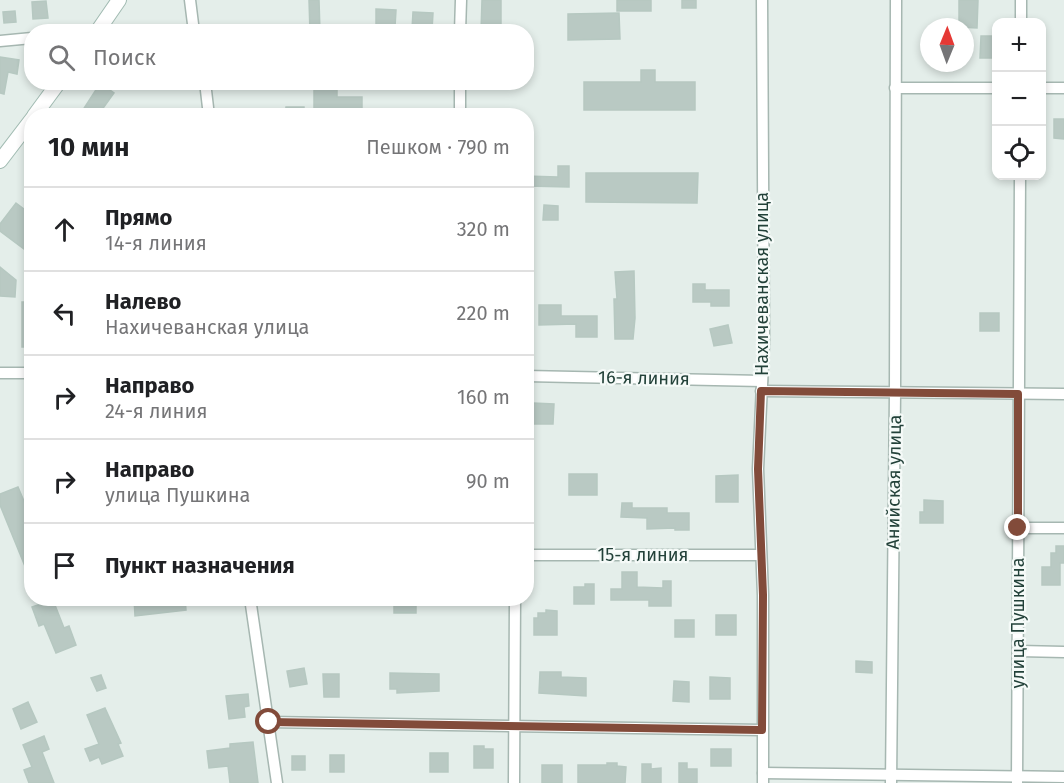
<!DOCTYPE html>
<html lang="ru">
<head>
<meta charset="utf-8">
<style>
  body { margin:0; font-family:"Fira Sans",sans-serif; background:#f2f2f2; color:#202124 }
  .controls { position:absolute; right:18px; top:18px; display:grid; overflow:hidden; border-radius:12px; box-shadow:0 3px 9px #0003 }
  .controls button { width:54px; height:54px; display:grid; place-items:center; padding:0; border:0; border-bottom:2px solid #e0e0e0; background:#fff; color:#202124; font:30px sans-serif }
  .compass { position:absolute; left:920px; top:18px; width:54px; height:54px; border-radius:50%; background:#fff; box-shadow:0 3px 9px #0003; rotate:1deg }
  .stop { position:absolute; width:18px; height:18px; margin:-14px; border:4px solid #824b3a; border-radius:50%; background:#fff }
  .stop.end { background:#824b3a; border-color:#fff; box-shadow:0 2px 6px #0008 }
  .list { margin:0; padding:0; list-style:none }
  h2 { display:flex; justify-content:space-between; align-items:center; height:78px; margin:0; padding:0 24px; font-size:26px }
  h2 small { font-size:20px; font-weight:400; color:#757577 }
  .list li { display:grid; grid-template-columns:39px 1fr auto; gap:18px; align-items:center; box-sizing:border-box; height:84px; padding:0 24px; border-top:2px solid #e0e0e0 }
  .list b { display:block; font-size:22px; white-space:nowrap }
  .list p { margin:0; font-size:20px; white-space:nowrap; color:#757577 }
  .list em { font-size:20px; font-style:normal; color:#757577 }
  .icon { flex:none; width:33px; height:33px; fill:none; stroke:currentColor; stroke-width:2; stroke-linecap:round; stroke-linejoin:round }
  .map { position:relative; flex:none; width:1064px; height:783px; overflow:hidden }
  .search { position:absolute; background:#fff; box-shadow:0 3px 9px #0003; left:24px; top:24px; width:510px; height:66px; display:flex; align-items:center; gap:15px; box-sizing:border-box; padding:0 21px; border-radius:24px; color:#757577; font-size:22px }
  .panel { position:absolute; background:#fff; box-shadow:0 3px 9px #0003; left:24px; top:108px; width:510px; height:498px; border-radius:24px }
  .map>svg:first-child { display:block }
  .building { fill:#b9c9c3; stroke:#b6c8c1; stroke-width:1.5 }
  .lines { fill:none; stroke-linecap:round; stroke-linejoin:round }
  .street-casing { stroke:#a6b7b1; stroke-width:13 }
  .secondary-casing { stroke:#a1bbb2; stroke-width:16 }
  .street { stroke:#fff; stroke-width:10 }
  .secondary { stroke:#fff; stroke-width:14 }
  .route { stroke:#824b3a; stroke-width:8 }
  .labels { text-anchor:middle; stroke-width:4.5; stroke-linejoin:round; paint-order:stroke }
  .street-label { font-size:18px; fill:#224139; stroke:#f5faf8 }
</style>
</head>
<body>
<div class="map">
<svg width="1064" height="783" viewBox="0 0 1064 783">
  <rect width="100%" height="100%" fill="#e4eeea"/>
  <!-- building -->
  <g class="building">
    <path d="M309 0H319L320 32H310Z"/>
    <path d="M482 0H501V32H481Z"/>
    <rect x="617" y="0" width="34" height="11"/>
    <rect x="682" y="0" width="14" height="8"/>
    <path d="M959 0H978L977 28 959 27Z"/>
    <path d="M46 1 48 18 33 19 32 2Z"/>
    <path d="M376 9 396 10 395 27 376 26Z"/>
    <path d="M15 11 16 22 4 23 3 12Z"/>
    <path d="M413 12 433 13 432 30 412 29Z"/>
    <path d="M619 13 620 39 568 40V14Z"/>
    <path d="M981 36H996V58H980Z"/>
    <path d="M0 57 19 60 17 74 8 72 4 94 0 93Z"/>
    <path d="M641 70H655V82H695V110H584V82H641Z"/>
    <path d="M101 82H116L110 90 114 93 101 111 107 116H79Z"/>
    <path d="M314 89H337V97H362V114L314 115Z"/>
    <path d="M286 107H304V116H285Z"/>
    <path d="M1054 119H1064V139L1054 138Z"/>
    <path d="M558 166H569V187L526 186V176L558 177Z"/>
    <path d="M586 173H698L697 203 586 202Z"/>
    <path d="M16 203 32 215V255L0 231V224Z"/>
    <path d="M544 205 558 206V220H543Z"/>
    <path d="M0 267 16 280 15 297 0 296Z"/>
    <path d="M634 271 635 318 633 339H615L614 299H617L615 272Z"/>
    <path d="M693 284H705V290H729V306H711V302H693Z"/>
    <rect x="22" y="302" width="10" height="45"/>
    <path d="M539 305H561V316H597V337H576V324L539 325Z"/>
    <rect x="980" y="313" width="19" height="18"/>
    <path d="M728 325 732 343 714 346 710 329Z"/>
    <path d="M533 403 554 404 553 424H533Z"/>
    <rect x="569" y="474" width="28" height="21"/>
    <path d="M738 475V502H716V476Z"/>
    <path d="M18 487 32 520 31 581 0 505V494Z"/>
    <path d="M924 500 943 501V523H920V512H924Z"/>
    <path d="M622 503H632V508H667V513H689V530H675V528L647 529V518L621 517Z"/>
    <path d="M1056 546H1064V563H1060V585H1042V567H1051V553H1056Z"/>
    <path d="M622 572H637V587L663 588V581H671V606H649V600H611V589H622Z"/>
    <path d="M585 584H594V604H574V587H585Z"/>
    <path d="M134 598H185L186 610 135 616Z"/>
    <rect x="394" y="598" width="22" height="15"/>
    <path d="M53 600 64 628 69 626 76 645 56 653 44 624 39 626 32 607Z"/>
    <path d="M546 610 557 611V635H534V618H538V613H546Z"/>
    <rect x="716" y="615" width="20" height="20"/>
    <rect x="675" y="620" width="19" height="17"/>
    <path d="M856 661 872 662V673L856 672Z"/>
    <path d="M304 668 307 684 290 687 287 671Z"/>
    <path d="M540 672H561V677L586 678V696L539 693Z"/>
    <path d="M390 673 439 674V691L397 693V689H390Z"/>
    <path d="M323 674H339V697H324Z"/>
    <path d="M101 675 106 688 97 691 91 678Z"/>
    <path d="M710 677 730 678V699H710Z"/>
    <path d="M674 681 689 682V702L673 701Z"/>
    <path d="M248 694 249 706 244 707 245 717 229 719 226 696Z"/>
    <path d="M28 702 37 722 21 729 13 709Z"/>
    <path d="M105 708 121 743 118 744 123 756 102 764 99 757 90 761 85 749 99 744 87 715Z"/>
    <path d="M44 736 49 749 42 752 54 783H29L24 770 32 767 23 745Z"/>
    <path d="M253 742 258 783H230L228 766 209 768 207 751 230 748V744Z"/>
    <path d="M474 746H484V749H493V768H474Z"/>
    <rect x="711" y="749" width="20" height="17"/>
    <rect x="430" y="753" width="18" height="19"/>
    <rect x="330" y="755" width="14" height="17"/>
    <rect x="292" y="756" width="13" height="14"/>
    <path d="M607 763H617V766L626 767 625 783H578V765H607Z"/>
    <path d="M679 763H687V769H697V783H679Z"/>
    <path d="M642 764H651V769L661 768V783H642Z"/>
    <rect x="542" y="765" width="20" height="18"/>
  </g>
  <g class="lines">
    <!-- street casing -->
    <g class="street-casing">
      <g id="street">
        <path d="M190 0 194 32"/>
        <path d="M762 0 764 343 758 469 763 595V783"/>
        <path d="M1021 22V0"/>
        <path d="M460 32 461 0"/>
        <path d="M0 41 32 38"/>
        <path d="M205 82 209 116"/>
        <path d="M895 88H996"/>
        <path d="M1042 88H1064"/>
        <path d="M460 116V82"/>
        <path d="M0 373H32"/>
        <path d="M526 376 762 381"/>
        <path d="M761 391 1064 394"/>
        <path d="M1018 528H1064"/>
        <path d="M526 555H760"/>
        <path d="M250 598 277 783"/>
        <path d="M1019 651 1064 652"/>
        <path d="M269 722 762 730"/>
        <path d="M763 773 1064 777"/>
        <path d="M514 783 515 598"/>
        <path d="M891 783 895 393 896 0"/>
        <path d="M1017 783 1020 176"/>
      </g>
    </g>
    <!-- secondary casing -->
    <g class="secondary-casing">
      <g id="secondary">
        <path d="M97 32 119 0"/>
        <path d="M34 116 59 82"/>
        <path d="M0 161 32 119"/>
      </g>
    </g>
    <!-- street -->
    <use href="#street" class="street"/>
    <!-- secondary -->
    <use href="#secondary" class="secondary"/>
  </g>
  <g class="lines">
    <!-- route -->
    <path class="route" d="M269 722 762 730 763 595 758 469 761 391 1018 394V528"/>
  </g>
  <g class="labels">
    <!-- street labels -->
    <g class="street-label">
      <text transform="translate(762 284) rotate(-90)" y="6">Нахичеванская улица</text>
      <text transform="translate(644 378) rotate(1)" y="6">16-я линия</text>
      <text transform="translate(894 482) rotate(-89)" y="6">Анийская улица</text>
      <text x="643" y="561">15-я линия</text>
      <text transform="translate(1018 623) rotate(-90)" y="6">улица Пушкина</text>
    </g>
  </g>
</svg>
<div class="controls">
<button>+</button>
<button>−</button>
<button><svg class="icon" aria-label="locate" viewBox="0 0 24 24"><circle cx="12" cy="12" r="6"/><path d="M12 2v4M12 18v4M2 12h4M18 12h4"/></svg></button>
</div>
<svg class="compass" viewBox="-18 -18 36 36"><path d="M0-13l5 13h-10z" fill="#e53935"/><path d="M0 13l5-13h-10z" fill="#757577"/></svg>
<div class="stop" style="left:269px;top:722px"></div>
<div class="stop end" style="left:1018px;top:528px"></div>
<div class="search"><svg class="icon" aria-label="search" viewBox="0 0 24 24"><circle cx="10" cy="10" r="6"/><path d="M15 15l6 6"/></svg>Поиск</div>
<section class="panel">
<h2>10 мин<small>Пешком · 790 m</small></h2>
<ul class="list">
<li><svg class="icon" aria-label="ahead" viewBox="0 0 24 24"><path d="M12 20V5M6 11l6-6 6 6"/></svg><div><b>Прямо</b><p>14-я линия</p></div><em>320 m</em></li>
<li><svg class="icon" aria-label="left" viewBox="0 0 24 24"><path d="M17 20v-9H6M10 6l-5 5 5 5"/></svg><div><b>Налево</b><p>Нахичеванская улица</p></div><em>220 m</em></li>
<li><svg class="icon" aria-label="right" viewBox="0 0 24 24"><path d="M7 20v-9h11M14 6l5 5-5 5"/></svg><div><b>Направо</b><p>24-я линия</p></div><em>160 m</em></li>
<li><svg class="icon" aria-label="right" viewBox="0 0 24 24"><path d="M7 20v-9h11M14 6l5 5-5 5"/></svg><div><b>Направо</b><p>улица Пушкина</p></div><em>90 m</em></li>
<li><svg class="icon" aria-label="arrive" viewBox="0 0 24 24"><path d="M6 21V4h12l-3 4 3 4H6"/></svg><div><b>Пункт назначения</b></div></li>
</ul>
</section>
</div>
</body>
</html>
